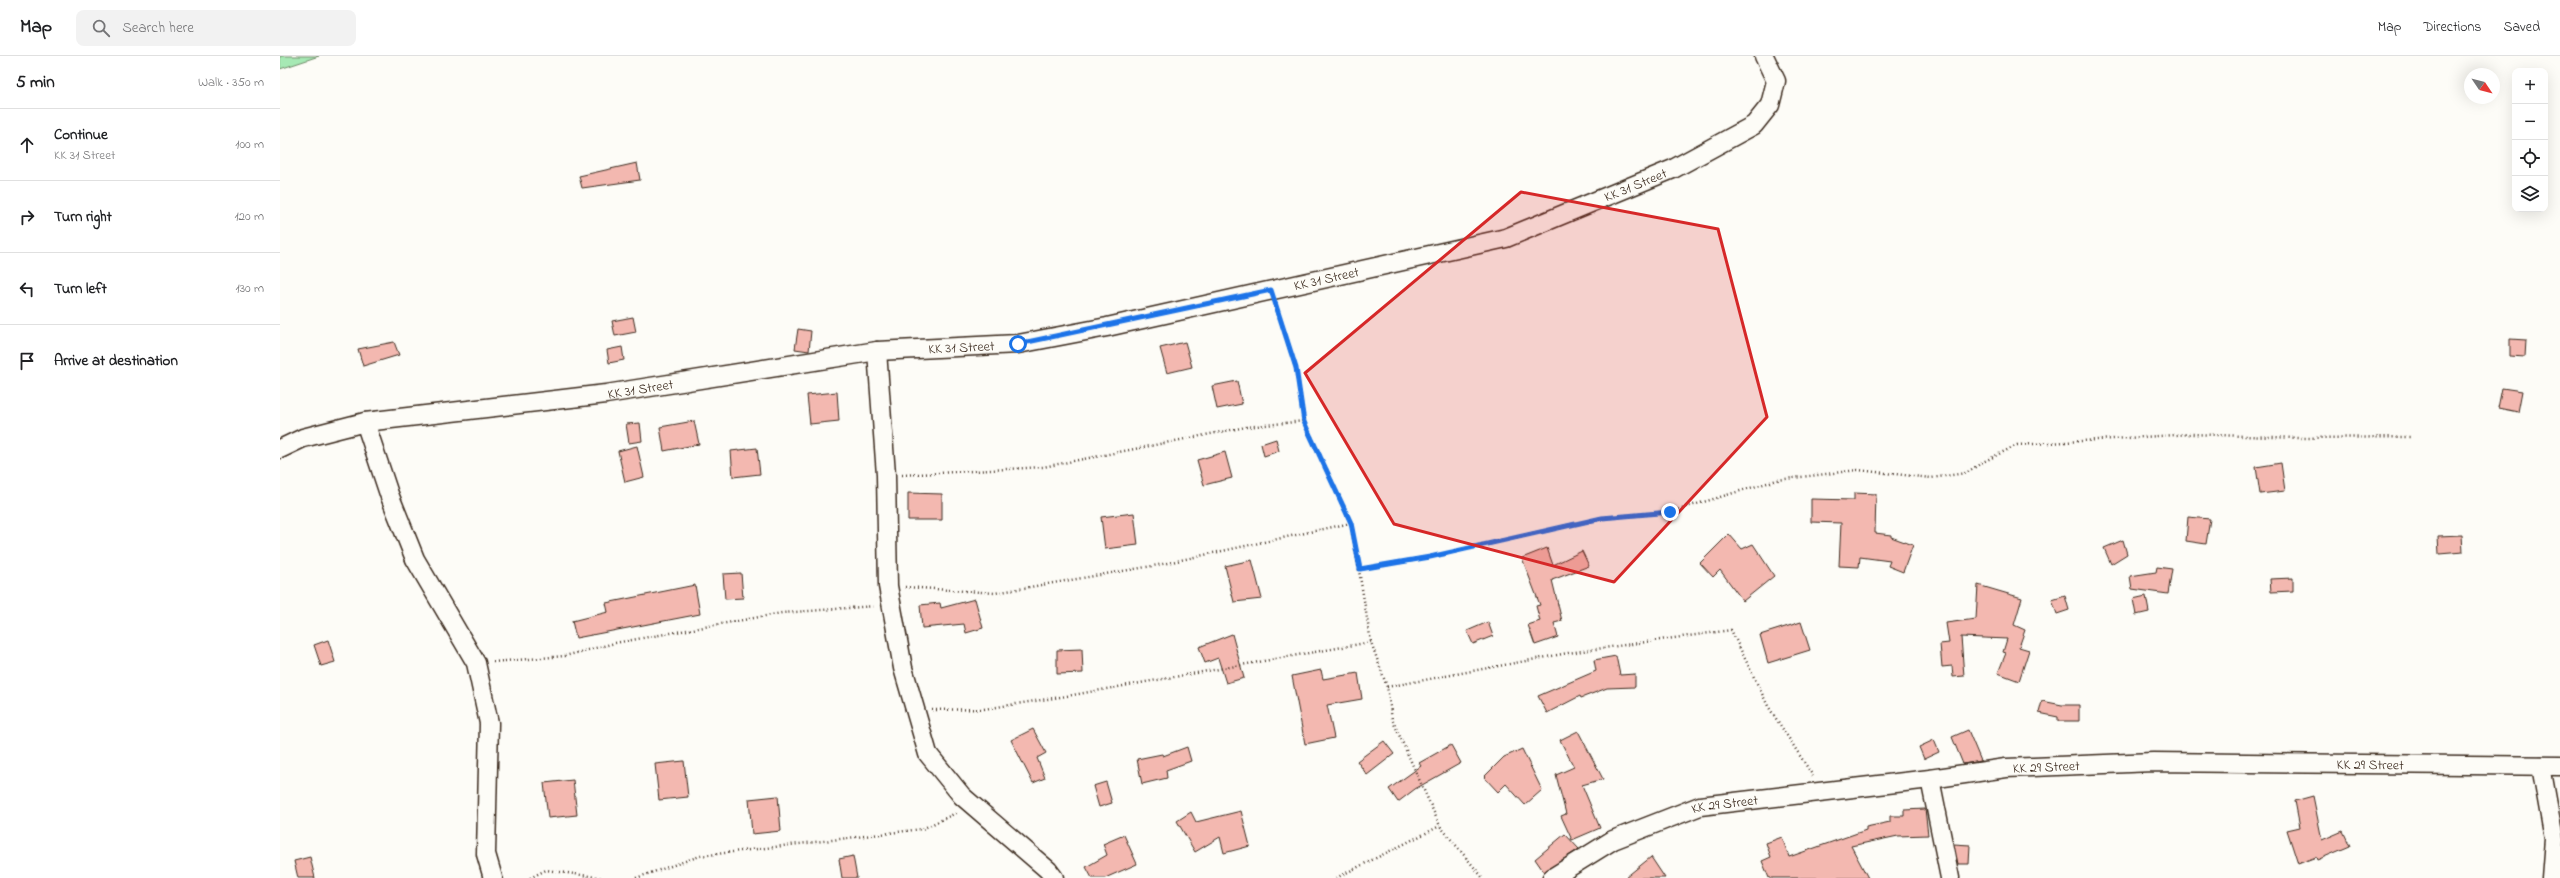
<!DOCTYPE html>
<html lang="en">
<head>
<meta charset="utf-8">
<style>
  body { margin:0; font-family:"Indie Flower",sans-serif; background:#f2f2f2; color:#202124 }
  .controls { position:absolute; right:12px; top:12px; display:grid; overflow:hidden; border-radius:8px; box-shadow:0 4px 16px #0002 }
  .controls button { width:36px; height:36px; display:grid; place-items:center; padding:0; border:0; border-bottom:1px solid #e0e0e0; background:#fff; color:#202124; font:20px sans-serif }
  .compass { position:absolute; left:2184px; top:12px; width:36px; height:36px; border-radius:50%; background:#fff; box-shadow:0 4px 16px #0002; rotate:125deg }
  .stop { position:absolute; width:12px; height:12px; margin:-9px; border:3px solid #1a73e8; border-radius:50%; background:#fff }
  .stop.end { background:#1a73e8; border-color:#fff; box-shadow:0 1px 4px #0008 }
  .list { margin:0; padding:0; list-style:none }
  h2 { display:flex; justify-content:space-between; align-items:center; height:52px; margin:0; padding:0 16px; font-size:17px }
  h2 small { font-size:13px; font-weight:400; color:#757577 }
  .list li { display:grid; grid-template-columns:26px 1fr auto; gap:12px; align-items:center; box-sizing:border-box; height:72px; padding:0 16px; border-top:1px solid #e0e0e0 }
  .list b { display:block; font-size:15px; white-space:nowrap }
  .list p { margin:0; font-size:13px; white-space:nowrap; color:#757577 }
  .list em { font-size:13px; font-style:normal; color:#757577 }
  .icon { flex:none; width:22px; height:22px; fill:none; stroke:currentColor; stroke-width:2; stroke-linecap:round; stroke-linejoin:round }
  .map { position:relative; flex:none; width:2280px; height:822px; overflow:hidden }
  header { display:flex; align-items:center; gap:24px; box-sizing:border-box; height:56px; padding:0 20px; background:#fff; border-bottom:1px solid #e0e0e0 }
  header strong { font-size:19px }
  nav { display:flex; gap:22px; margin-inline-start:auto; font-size:14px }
  .search { width:280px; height:36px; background:#f2f2f2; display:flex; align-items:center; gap:10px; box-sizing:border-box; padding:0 14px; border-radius:8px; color:#757577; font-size:15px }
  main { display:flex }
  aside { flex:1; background:#fff }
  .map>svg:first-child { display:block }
  .green { fill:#a6e9b4; stroke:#708a69 }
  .building { fill:#f3b8b0; stroke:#3b2a1e }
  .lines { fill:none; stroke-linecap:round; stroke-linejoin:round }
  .minor-casing { stroke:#3b2a1e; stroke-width:21 }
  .path { stroke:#3b2a1e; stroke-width:2.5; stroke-dasharray:1 3; stroke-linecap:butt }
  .minor { stroke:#fdfcf7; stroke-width:18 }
  .route { stroke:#1a73e8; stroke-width:5 }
  .marked { fill:#d62828; fill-opacity:0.2; stroke:#d62828; stroke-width:3; stroke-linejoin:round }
  .labels { text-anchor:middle; stroke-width:3; stroke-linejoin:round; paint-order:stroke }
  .street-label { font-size:14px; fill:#3b2a1e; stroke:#fdfcf7 }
</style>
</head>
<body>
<header>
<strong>Map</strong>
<div class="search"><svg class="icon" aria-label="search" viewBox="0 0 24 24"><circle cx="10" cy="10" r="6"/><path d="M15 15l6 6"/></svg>Search here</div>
<nav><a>Map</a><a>Directions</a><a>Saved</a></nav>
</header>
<main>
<aside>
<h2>5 min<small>Walk · 350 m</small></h2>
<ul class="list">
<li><svg class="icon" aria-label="ahead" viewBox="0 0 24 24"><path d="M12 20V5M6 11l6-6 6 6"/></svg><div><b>Continue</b><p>KK 31 Street</p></div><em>100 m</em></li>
<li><svg class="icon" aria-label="right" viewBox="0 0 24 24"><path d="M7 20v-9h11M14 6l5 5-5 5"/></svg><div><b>Turn right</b></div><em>120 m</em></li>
<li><svg class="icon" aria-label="left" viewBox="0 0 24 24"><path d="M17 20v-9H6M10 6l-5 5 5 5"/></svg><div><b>Turn left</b></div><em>130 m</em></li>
<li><svg class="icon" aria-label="arrive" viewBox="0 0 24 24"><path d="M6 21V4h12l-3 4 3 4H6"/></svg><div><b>Arrive at destination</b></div></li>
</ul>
</aside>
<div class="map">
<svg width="2280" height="822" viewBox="0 0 2280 822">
  <rect width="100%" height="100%" fill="#fdfcf7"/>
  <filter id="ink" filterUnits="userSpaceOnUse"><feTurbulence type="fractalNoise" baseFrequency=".025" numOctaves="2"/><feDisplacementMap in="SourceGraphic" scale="8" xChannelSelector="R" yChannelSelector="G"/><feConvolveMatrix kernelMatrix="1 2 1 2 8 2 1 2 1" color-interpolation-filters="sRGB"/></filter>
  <g filter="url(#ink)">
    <!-- green -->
    <path class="green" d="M0 0H39L0 13Z"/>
    <!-- building -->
    <g class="building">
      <path d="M357 107 360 124 302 132 299 120Z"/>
      <path d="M353 261 356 276 335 280 332 265Z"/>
      <path d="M518 273 531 275 529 295 515 293Z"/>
      <path d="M2230 283 2246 284 2245 301 2230 300Z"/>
      <path d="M114 286 119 299 83 310 78 293Z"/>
      <path d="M905 286 912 311 887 317 880 292Z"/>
      <path d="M342 291 344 304 329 307 327 294Z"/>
      <path d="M957 325 962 348 937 353 932 330Z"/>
      <path d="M2222 332 2242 335 2238 356 2218 352Z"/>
      <path d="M557 336 559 365 530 368 527 339Z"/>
      <path d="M414 365 419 388 384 395 380 371Z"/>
      <path d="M360 367 362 385 349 387 346 368Z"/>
      <path d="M996 383 999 395 984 400 981 388Z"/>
      <path d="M357 390 364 421 345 426 338 395Z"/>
      <path d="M477 392 480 418 453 421 451 395Z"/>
      <path d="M945 396 952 422 924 429 917 404Z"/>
      <path d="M2001 407 2005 435 1980 438 1976 411Z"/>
      <path d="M628 437 662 438V464H628Z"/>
      <path d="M1574 437 1596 438 1595 477 1611 479V481L1633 489 1623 516 1608 510 1610 505 1580 501 1579 511 1559 510 1561 467 1531 466V443L1574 444Z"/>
      <path d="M854 457 858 489 825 493 821 461Z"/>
      <path d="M1908 461 1930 463 1926 488 1906 485Z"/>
      <path d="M1449 478 1462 493 1473 488 1494 520 1463 545 1440 514 1433 521 1420 507Z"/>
      <path d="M2182 479 2183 496 2159 498 2158 480Z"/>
      <path d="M1843 484 1847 498 1831 508 1824 492Z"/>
      <path d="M1267 492 1273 509 1302 495 1309 510 1272 524 1282 565 1274 567 1278 581 1255 589 1248 569 1260 565 1256 550 1260 549 1242 502Z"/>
      <path d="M972 504 982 543 954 546 945 510Z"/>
      <path d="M1877 511 1892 513 1888 538 1852 533 1850 520 1876 516Z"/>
      <path d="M461 517 463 542 445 543 443 518Z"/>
      <path d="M2013 522V535L1991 536 1990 523Z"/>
      <path d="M415 529 420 558 296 582 292 565 328 556 326 547Z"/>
      <path d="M1698 529 1742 542 1734 569 1745 574 1739 591 1749 594 1739 625 1718 617 1726 597 1723 596 1727 583 1681 581 1684 620 1673 621 1672 610 1662 611 1660 588 1669 587 1666 567 1696 563Z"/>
      <path d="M1785 540 1789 554 1777 558 1772 544Z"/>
      <path d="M1866 540 1869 556 1856 559 1853 543Z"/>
      <path d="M695 543 703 572 686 577 684 568 642 572 640 549 660 547 661 552Z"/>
      <path d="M1208 566 1213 580 1193 588 1187 575Z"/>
      <path d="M1521 566 1530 594 1488 607 1480 579Z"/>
      <path d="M952 578 964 622 946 627 938 602 925 607 919 591Z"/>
      <path d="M48 584 55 606 41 610 34 589Z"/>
      <path d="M802 593 803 617 777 618V594Z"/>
      <path d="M1336 600 1340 619 1355 618V631L1327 632 1301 642 1300 640 1267 657 1258 640 1316 615 1314 604Z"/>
      <path d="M1041 614 1043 623 1078 617 1082 643 1047 649 1054 682 1025 688 1012 620Z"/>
      <path d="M1762 645 1782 649H1799V665H1778V661L1759 657Z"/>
      <path d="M753 673 766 697 757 702 765 722 753 727 731 684Z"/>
      <path d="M1688 674 1701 705 1683 708 1672 681Z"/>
      <path d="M1298 675 1323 723 1302 729 1320 772 1292 784 1281 760 1286 758 1276 719 1294 711 1280 684Z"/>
      <path d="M1654 684 1659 696 1644 703 1639 691Z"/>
      <path d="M1104 685 1114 698 1087 719 1077 705Z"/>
      <path d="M1171 689 1181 707 1135 733 1118 746 1109 733 1141 710 1139 707Z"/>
      <path d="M907 691 911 705 886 714 887 722 862 728 857 703 882 698 883 700Z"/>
      <path d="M1242 693 1262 734 1245 749 1226 728 1218 736 1204 721 1224 701Z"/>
      <path d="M404 705 408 741 379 744 375 708Z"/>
      <path d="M293 724 297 759 268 762 264 727Z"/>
      <path d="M826 726 832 747 819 751 813 730Z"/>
      <path d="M498 740 501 775 472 778 469 743Z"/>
      <path d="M2033 740 2042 784 2063 775 2070 790 2037 804 2036 801 2018 808 2007 774 2020 771 2015 745Z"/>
      <path d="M1645 753 1648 779 1618 780 1571 790 1588 822H1489L1482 805 1491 801 1486 787 1502 781 1509 801 1586 774V771L1610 766V760H1624V754Z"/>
      <path d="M961 755 970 790 944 797 940 781 915 796 897 765 911 756 916 766Z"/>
      <path d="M1285 778 1299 793 1264 816 1255 803Z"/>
      <path d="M844 779 857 808 825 822H812L806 811 827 799 823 788Z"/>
      <path d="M1674 788 1690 789 1689 808H1678Z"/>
      <path d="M573 800 577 822H562L559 803Z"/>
      <path d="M30 801 35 822H18L14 805Z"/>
      <path d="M1371 801 1385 822H1345Z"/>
    </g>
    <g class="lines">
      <!-- minor casing -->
      <g class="minor-casing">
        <g id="minor">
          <path d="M597 295 606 419 608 530 623 612 648 698 682 740 768 814 774 822"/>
          <path d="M85 366 109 438 135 503 196 607 209 667 206 798 213 822"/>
          <path id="s1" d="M0 393 23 382 85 366 326 338 597 295 738 288 827 271 1226 182 1393 113 1474 69 1490 49 1496 25 1484 0"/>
          <path d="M2261 710 2274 783 2271 822"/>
          <path d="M1650 723 1670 822"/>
          <path id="s2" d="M1272 822 1333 784 1420 750 1650 723 1726 712 1873 706 2280 710"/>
        </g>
      </g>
      <!-- path -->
      <g class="path">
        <path d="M996 250 1016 312 1024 365 1071 467"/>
        <path d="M622 419 763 411 966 371 1024 365"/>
        <path d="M1080 513 1150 501 1322 462 1390 456 1497 424 1578 414 1651 422 1686 417 1703 406 1737 389 1911 378 2018 382 2131 381"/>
        <path d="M625 531 715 537 878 509 1071 467 1091 586 1107 631 1112 663 1160 770 1203 822"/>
        <path d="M213 606 285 600 335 587 502 557 595 550"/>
        <path d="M1107 631 1288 597 1451 574 1488 650 1533 720"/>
        <path d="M652 654 704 653 787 640 1091 586"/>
        <path d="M250 822 266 814 323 822"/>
        <path d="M356 822 420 800 642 773 676 757"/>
        <path d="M1056 822 1160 770"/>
      </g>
      <!-- minor -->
      <use href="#minor" class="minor"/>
    </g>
  </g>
  <g class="lines" filter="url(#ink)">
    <!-- route -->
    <path class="route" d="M738 288 991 234 1016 312 1024 366 1071 467 1080 513 1150 501 1322 462 1390 456"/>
  </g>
  <!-- marked area -->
  <path class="marked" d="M1241 136 1438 173 1487 361 1334 526 1114 468 1025 317Z"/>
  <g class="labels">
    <!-- street labels -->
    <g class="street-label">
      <text dy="5" stroke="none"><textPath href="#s1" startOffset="1387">KK 31 Street</textPath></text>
      <text dy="5" stroke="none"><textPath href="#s1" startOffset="1063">KK 31 Street</textPath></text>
      <text dy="5" stroke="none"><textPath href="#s1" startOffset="691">KK 31 Street</textPath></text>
      <text dy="5" stroke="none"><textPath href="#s1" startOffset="367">KK 31 Street</textPath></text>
      <text dy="5" stroke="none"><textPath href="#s2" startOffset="838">KK 29 Street</textPath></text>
      <text dy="5" stroke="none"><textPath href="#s2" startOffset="514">KK 29 Street</textPath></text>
      <text dy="5" stroke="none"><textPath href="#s2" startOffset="190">KK 29 Street</textPath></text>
    </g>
  </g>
</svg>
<div class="controls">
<button>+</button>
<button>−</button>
<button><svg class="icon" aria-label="locate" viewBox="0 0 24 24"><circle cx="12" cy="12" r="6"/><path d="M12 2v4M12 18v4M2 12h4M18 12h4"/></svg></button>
<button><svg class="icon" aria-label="layers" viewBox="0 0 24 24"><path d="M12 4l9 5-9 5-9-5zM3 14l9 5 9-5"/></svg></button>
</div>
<svg class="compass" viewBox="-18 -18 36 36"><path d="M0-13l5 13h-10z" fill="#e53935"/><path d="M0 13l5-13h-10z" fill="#757577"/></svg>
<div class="stop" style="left:738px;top:288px"></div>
<div class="stop end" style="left:1390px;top:456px"></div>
</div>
</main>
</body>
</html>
